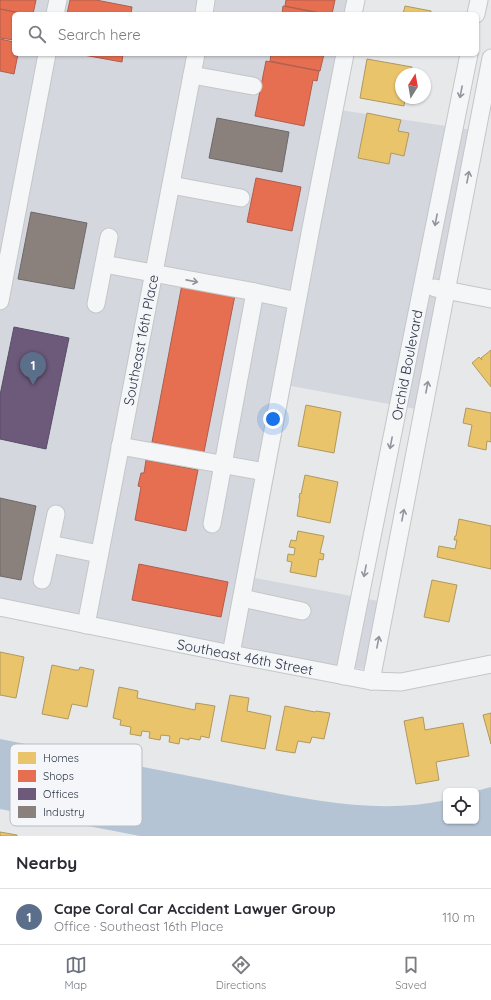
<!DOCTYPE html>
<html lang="en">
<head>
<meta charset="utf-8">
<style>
  body { margin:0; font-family:Quicksand,sans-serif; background:#f2f2f3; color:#2b2b33 }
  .controls { position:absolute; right:12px; bottom:12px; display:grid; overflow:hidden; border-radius:6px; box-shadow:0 1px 3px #0004 }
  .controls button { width:36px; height:36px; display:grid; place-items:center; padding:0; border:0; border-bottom:1px solid #e1e1e2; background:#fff; color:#2b2b33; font:20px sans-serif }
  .compass { position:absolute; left:395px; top:68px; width:36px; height:36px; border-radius:50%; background:#fff; box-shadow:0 1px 3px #0004; rotate:11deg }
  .you { position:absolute; left:273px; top:419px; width:14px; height:14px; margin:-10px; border:3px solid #fff; border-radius:50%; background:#1a73e8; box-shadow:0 0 0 6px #1a73e833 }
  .badge { display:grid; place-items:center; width:26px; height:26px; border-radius:50%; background:#6c737f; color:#fff; font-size:13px; font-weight:700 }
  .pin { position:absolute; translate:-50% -33px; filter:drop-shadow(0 1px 2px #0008) }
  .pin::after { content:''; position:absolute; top:21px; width:14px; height:12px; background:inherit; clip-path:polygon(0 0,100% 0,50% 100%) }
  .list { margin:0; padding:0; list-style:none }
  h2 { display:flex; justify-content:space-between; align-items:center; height:52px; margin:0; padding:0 16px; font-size:17px }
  h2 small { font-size:13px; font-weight:400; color:#7c7c81 }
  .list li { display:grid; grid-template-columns:26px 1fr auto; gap:12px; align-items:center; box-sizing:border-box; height:56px; padding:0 16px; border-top:1px solid #e1e1e2 }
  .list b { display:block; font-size:15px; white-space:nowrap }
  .list p { margin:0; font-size:13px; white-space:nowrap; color:#7c7c81 }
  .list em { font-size:13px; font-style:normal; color:#7c7c81 }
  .icon { flex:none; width:22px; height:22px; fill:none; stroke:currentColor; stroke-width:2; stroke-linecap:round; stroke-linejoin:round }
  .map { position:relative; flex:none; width:491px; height:836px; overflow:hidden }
  .search { position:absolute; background:#fff; box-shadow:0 1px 3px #0004; left:12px; right:12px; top:12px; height:44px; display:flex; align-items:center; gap:10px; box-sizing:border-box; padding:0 14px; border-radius:6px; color:#7c7c81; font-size:15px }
  .sheet { height:108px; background:#fff }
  nav { display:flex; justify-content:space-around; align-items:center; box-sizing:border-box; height:56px; border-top:1px solid #e1e1e2; background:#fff; font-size:11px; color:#7c7c81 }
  nav a { display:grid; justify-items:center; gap:2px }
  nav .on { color:#6c737f }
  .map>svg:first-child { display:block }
  .built { fill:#d4d7dd }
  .water { fill:#b4c4d5 }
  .homes { fill:#e9c46a; stroke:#b0995f }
  .shops { fill:#e76f51; stroke:#af5d4d }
  .offices { fill:#6d597a; stroke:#594e6a }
  .industry { fill:#8a817c; stroke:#6e6a6c }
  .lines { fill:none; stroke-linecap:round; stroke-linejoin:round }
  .minor-casing { stroke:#c4c6c8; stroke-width:19 }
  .minor { stroke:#f5f6f7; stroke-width:17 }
  .oneway { stroke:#90959e }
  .labels { text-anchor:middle; stroke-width:4; stroke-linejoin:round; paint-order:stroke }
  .street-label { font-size:14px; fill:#2b3445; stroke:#f4f6f9 }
  .key { fill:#f4f6f9; stroke:#b8bcc3; stroke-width:1 }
  .key-label { font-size:11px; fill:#2b3445 }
</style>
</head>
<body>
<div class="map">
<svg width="491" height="836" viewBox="0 0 491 836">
  <rect width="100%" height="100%" fill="#e6e8ea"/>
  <!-- built -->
  <path class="built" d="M0 0H361L358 14H14V54H350L340 110 472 130 427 411 291 386 255 578 384 602 375 670 325 665 0 606Z"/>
  <!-- water -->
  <path class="water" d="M0 739C72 753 143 767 215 781 288 795 371 817 446 800V821H476V791L491 787V836H140L0 809Z"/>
  <!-- homes -->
  <g class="homes">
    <path d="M405 6 431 11V14H403Z"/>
    <path d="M367 59 412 67 411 74H401V98H405L404 106 360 98Z"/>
    <path d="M367 113 401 120 398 131 409 133 404 156 391 153 389 164 358 158Z"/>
    <path d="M491 350V387L472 363 479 357 482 360 481 358Z"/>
    <path d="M306 405 341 412 334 453 298 446Z"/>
    <path d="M466 408 491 413V442L487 441 486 450 468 446 472 425 463 423Z"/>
    <path d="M305 475 338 482 330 523 297 516 300 498H299L300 493 301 494Z"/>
    <path d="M459 519 491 526V569L437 557 439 546 455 549 457 540H454L455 536H456Z"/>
    <path d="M298 531 324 536 320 553 324 554 323 560 319 559 316 577 290 572 292 562 287 561 288 554 294 555 295 548 289 547 291 540 296 541Z"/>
    <path d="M432 580 457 585 449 622 424 617Z"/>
    <path d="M0 652 24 657 16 698 0 695Z"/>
    <path d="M52 665 75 670H79L80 667 94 670 87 707 72 704 68 719 42 714Z"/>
    <path d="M119 687 138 691 137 698 195 710 196 703 215 706 209 738 201 736 200 740 189 738V740L180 738 179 744 169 742 170 736 161 735 160 740 149 738 150 732 142 731 141 736 130 734 131 727 120 725 121 720 113 718Z"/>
    <path d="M230 695 249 698 247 711 271 716 265 749 221 741Z"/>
    <path d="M285 706 315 712 316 711 330 713 324 739 312 737 310 743 298 741 295 753 276 750Z"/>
    <path d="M491 713V744L483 715Z"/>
    <path d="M423 717 425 730 463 723 469 756 436 762 439 780 416 784 404 721Z"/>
    <path d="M0 832 17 835V836H0Z"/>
  </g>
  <!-- shops -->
  <g class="shops">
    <path d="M0 0H36L33 14H25L0 9Z"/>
    <path d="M70 0H96L132 7 131 14H67Z"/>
    <path d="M286 0H335L332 14H326L285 6Z"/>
    <path d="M283 6 323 14H282Z"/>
    <path d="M0 9 24 14H14V40L0 38Z"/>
    <path d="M0 39 14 42V54H18L14 74 0 71Z"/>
    <path d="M78 54H123L122 62Z"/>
    <path d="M271 54H324L320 71 270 61Z"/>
    <path d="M266 61 319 71 317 81 313 80 304 126 255 116Z"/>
    <path d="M256 178 301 187 292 231 247 222Z"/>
    <path d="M183 279 236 290 204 452 152 442Z"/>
    <path d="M146 460 198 470 186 531 135 520 141 487 138 486 141 473H144Z"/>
    <path d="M139 564 228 582 221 617 132 600Z"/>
  </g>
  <!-- offices -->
  <path class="offices" d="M14 327 69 338 46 449 0 439V395Z"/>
  <!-- industry -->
  <g class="industry">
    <path d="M217 118 289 132 282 172 209 158Z"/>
    <path d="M31 212 87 223 74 289 18 279Z"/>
    <path d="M0 498 36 506 21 580 0 576Z"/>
  </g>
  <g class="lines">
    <!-- minor casing -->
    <g class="minor-casing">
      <g id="minor">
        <path d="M55 14 58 0"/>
        <path d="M204 14 206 0"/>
        <path d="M353 14 356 0"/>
        <path d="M476 14 479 0"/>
        <path d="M192 75 253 86"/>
        <path d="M171 185 241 198"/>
        <path d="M104 264 255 292"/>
        <path d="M435 288 491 299"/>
        <path d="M0 301 47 54"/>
        <path d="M96 304 109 237"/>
        <path d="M120 446 265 472"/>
        <path d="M212 524 255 292 297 301"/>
        <path d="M50 544 99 554"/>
        <path d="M42 580 56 514"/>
        <path d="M242 598 302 611"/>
        <path d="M0 607 231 654 371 681 401 682 491 664"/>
        <path d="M86 625 196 54"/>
        <path d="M231 654 311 228 345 54"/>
        <path d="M344 676 469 54"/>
        <path d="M371 681 491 58"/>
      </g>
    </g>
    <!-- minor -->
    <use href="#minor" class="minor"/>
  </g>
  <!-- one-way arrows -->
  <defs><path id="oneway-shaft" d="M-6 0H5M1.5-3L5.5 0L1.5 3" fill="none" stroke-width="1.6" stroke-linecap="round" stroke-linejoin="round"/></defs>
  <g class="oneway">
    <use href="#oneway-shaft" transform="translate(461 92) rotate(101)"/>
    <use href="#oneway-shaft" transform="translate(468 177) rotate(-79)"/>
    <use href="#oneway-shaft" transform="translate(436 220) rotate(101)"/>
    <use href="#oneway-shaft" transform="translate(192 281) rotate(11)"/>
    <use href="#oneway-shaft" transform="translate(427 387) rotate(-79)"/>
    <use href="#oneway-shaft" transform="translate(391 443) rotate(101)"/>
    <use href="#oneway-shaft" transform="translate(403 515) rotate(-79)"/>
    <use href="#oneway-shaft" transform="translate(365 571) rotate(101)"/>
    <use href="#oneway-shaft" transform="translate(378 642) rotate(-79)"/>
  </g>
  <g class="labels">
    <!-- street labels -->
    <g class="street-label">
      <text transform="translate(141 340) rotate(-79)" y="5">Southeast 16th Place</text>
      <text transform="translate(407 365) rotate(-79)" y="5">Orchid Boulevard</text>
      <text transform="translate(245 657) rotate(11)" y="5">Southeast 46th Street</text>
    </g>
  </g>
  <!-- legend -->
  <rect x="10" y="744" width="132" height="82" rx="6" class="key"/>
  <rect x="18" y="752" width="18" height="12" fill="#e9c46a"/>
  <rect x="18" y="770" width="18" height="12" fill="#e76f51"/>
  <rect x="18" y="788" width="18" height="12" fill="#6d597a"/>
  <rect x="18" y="806" width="18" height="12" fill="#8a817c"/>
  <g class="key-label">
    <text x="43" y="762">Homes</text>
    <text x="43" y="780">Shops</text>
    <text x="43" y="798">Offices</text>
    <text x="43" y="816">Industry</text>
  </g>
</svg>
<div class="controls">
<button><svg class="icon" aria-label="locate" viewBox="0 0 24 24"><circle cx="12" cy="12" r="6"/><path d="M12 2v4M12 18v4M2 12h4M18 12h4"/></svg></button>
</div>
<svg class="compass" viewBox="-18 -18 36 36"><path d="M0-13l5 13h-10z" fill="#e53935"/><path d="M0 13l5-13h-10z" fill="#7c7c81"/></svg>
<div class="you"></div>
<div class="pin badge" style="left:33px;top:385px;background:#5c6f8a">1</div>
<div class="search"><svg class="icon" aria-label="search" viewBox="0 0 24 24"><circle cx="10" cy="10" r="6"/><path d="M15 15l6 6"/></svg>Search here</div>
</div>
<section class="sheet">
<h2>Nearby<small></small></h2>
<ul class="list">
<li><span class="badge" style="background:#5c6f8a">1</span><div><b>Cape Coral Car Accident Lawyer Group</b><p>Office · Southeast 16th Place</p></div><em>110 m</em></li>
</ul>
</section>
<nav>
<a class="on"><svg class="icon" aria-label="map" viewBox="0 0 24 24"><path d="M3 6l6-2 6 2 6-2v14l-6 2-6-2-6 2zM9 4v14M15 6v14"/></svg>Map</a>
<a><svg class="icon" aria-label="directions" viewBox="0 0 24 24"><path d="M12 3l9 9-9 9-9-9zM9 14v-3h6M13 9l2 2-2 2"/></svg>Directions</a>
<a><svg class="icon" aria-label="saved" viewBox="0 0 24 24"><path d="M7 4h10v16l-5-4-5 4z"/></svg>Saved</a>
</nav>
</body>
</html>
